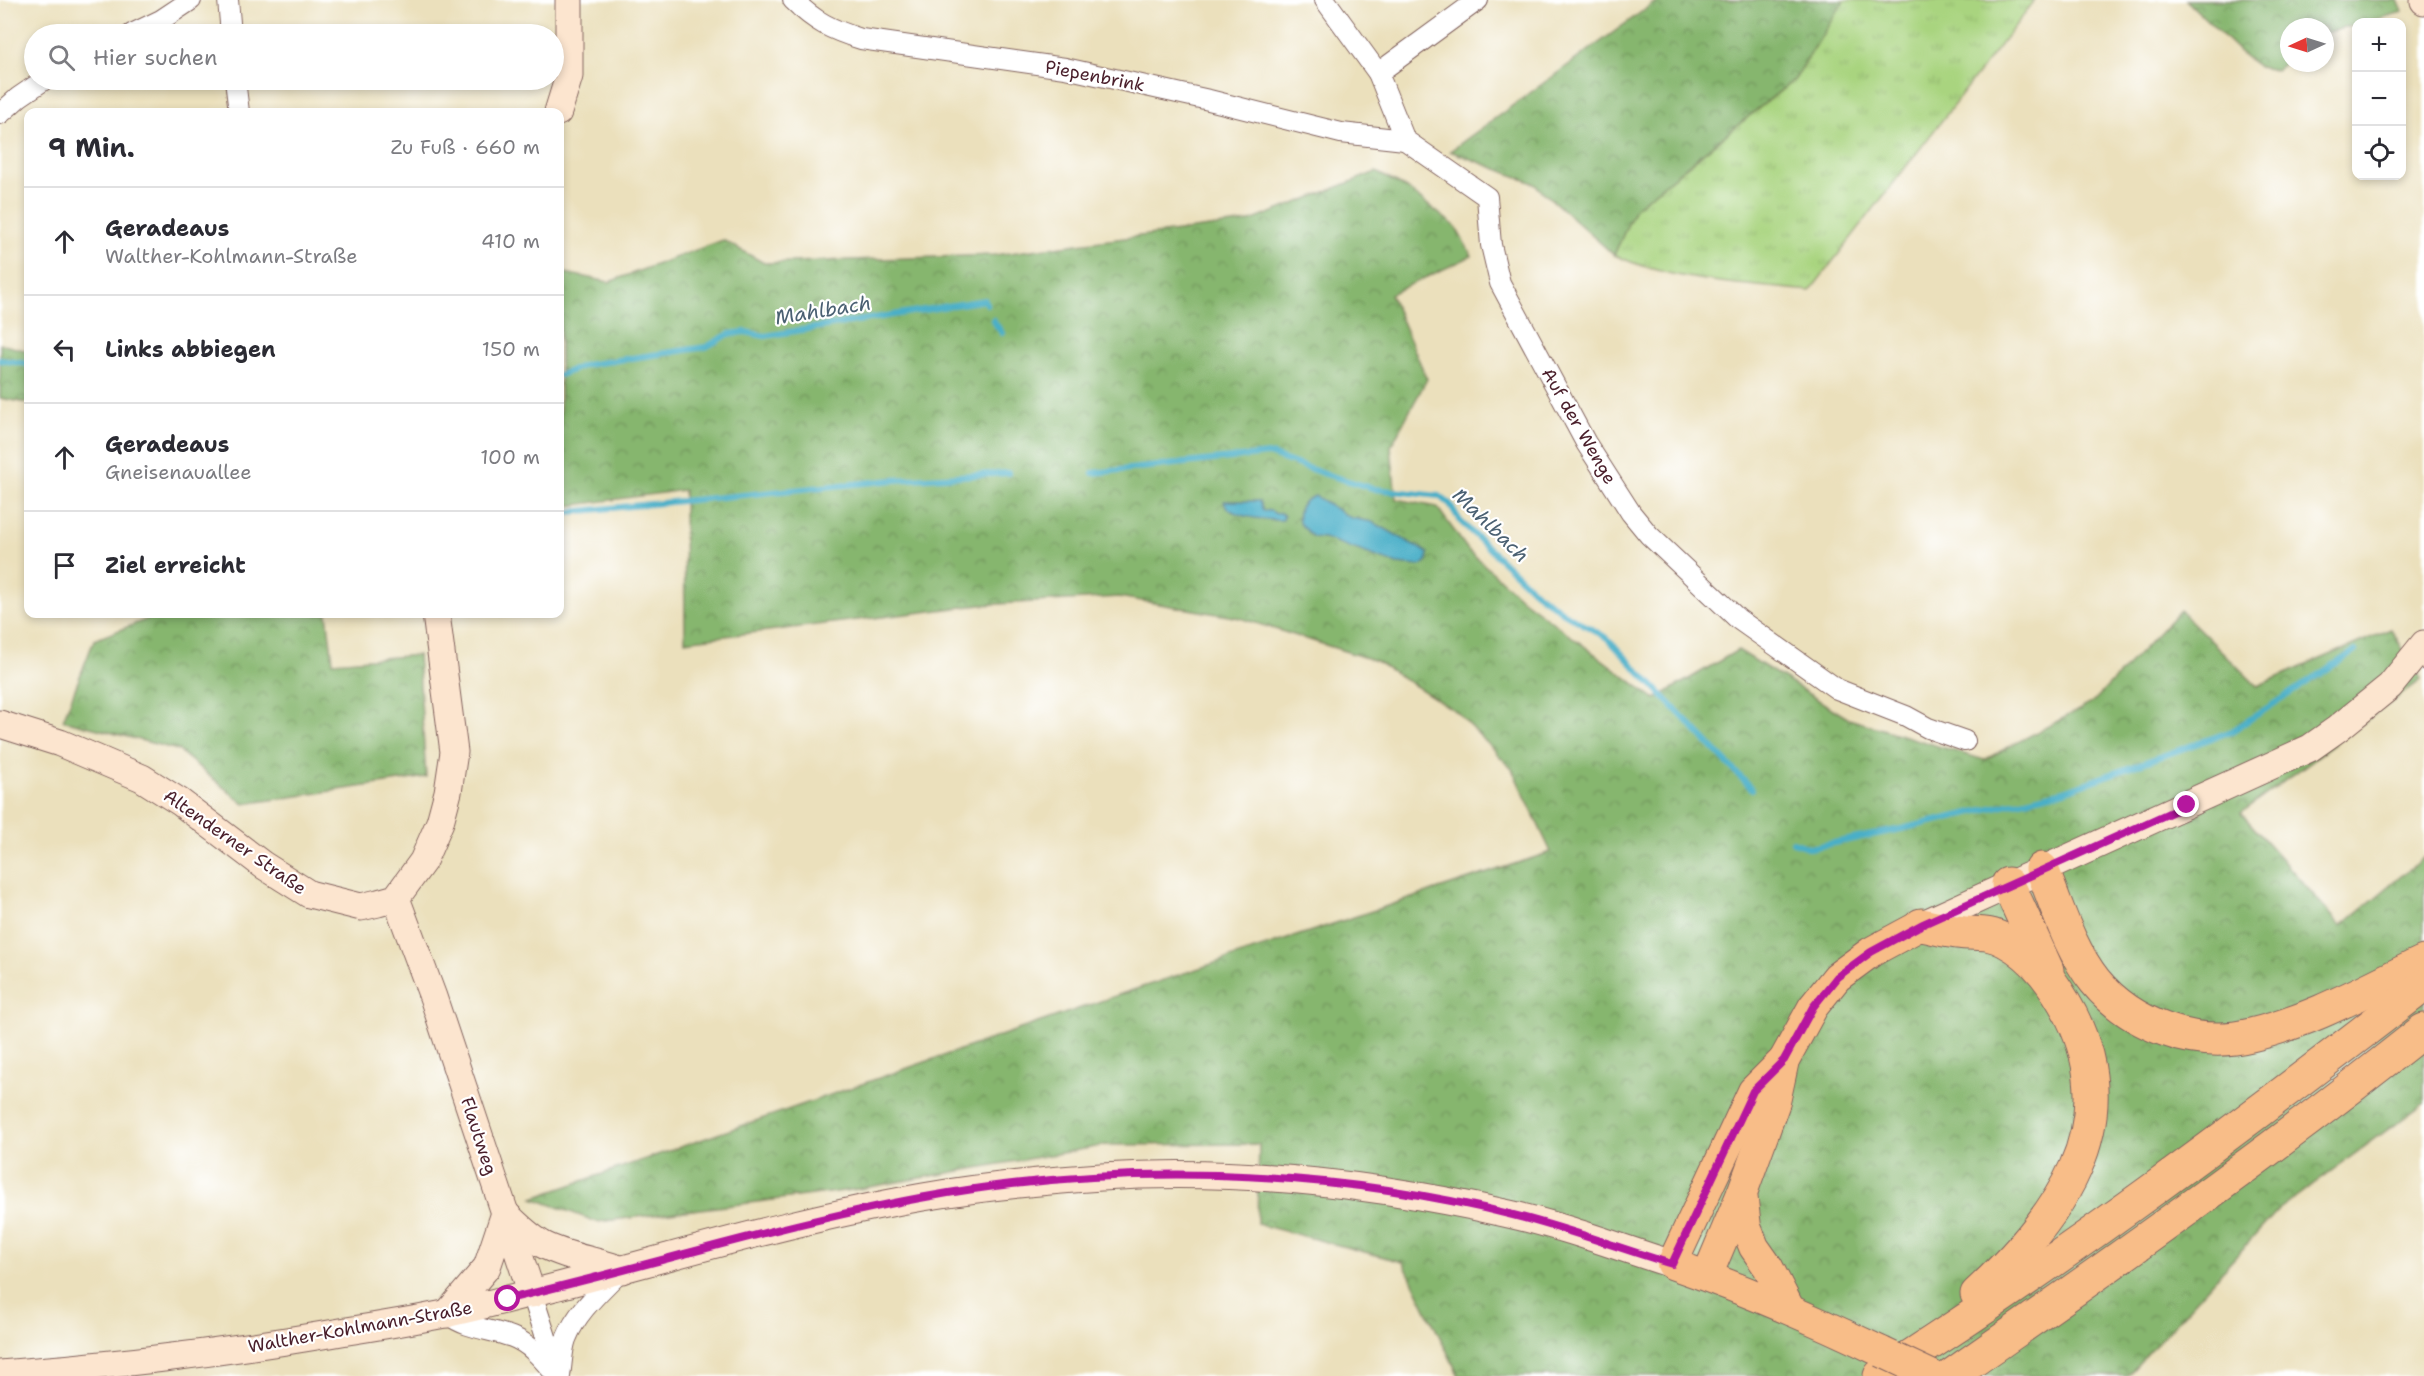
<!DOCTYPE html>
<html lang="de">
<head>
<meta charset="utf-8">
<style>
  body { margin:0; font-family:"Shantell Sans",sans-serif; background:#f2f2f3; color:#2b2b33 }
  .controls { position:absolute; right:18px; top:18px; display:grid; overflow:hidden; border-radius:12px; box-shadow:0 3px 9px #0003 }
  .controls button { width:54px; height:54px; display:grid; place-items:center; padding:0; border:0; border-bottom:2px solid #e1e1e2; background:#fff; color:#2b2b33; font:30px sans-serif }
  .compass { position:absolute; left:2280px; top:18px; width:54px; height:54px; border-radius:50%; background:#fff; box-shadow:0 3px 9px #0003; rotate:266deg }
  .stop { position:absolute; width:18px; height:18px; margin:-14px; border:4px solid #b5179e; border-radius:50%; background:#fff }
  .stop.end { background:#b5179e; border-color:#fff; box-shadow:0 2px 6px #0008 }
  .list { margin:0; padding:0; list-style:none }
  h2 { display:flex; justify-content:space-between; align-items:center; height:78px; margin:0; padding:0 24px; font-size:26px }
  h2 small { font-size:20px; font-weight:400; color:#7c7c81 }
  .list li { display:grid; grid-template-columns:39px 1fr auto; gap:18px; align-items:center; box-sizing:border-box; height:108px; padding:0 24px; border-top:2px solid #e1e1e2 }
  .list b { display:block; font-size:22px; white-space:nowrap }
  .list p { margin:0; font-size:20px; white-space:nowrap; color:#7c7c81 }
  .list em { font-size:20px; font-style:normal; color:#7c7c81 }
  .icon { flex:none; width:33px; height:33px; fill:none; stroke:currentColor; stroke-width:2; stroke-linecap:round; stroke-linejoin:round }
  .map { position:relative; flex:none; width:2424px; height:1376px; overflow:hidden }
  .search { position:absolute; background:#fff; box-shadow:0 3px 9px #0003; left:24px; top:24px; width:540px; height:66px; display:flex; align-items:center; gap:15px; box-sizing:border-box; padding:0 21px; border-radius:33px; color:#7c7c81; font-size:22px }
  .panel { position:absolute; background:#fff; box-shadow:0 3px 9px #0003; left:24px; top:108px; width:540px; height:510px; border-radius:12px }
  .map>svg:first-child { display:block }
  .grass { fill:url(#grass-tufts); stroke:#7a7a55; stroke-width:1.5 }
  .forest { fill:url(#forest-crowns); stroke:#686a4c; stroke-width:1.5 }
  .water { fill:#49afc8; stroke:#4a677a; stroke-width:1.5 }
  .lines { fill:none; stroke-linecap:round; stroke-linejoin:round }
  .stream { stroke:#49afc8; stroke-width:6 }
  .street-casing { stroke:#82635e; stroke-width:22 }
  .secondary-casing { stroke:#82635e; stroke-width:29 }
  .primary-casing { stroke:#82635e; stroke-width:32 }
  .highway-casing { stroke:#82635e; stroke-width:35 }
  .street { stroke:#fff; stroke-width:20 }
  .secondary { stroke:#fce5cf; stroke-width:27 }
  .primary { stroke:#f8bd88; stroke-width:30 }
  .highway { stroke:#f8bd88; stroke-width:33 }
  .primary-bridge-casing { stroke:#82635e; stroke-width:32; stroke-linecap:butt }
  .primary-bridge { stroke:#f8bd88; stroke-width:30 }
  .route { stroke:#b5179e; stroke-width:8 }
  .labels { text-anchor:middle; stroke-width:4.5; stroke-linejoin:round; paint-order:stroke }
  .street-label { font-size:18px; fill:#4a1f2b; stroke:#fff }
  .water-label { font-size:20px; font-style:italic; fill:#4a6072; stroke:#fff }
</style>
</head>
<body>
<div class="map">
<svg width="2424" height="1376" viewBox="0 0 2424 1376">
  <defs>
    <pattern id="grass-tufts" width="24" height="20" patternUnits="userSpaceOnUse" patternTransform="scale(1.5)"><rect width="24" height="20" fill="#a9d47f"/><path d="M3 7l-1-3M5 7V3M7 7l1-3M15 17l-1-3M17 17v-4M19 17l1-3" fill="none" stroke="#93b66e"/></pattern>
    <pattern id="forest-crowns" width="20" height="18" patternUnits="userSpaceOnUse" patternTransform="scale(1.5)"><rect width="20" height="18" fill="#86b66e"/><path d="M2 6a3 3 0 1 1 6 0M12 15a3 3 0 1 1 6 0" fill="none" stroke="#70935b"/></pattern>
  </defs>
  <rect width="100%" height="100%" fill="#fff"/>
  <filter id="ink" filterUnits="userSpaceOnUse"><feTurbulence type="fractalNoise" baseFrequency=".0167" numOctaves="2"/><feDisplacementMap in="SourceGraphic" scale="12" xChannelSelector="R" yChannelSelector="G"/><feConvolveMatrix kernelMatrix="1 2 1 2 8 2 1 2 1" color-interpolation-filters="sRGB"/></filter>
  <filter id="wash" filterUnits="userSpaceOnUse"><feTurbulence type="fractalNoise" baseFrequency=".008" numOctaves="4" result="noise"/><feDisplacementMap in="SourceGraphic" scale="24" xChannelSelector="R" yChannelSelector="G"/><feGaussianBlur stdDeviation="1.35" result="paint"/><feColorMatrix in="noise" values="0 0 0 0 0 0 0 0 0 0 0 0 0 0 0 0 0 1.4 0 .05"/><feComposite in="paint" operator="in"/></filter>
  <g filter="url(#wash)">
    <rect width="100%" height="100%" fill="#ebe0bc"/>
    <!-- grass -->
    <path class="grass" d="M1844 0H2035L1810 291C1743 284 1676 283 1614 255L1635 208 1795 79Z"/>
    <!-- forest -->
    <g class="forest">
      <path d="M1658 0H1844L1795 79 1635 208 1614 255 1533 183 1450 151Z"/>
      <path d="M2186 0H2398L2403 12 2365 22H2356V25L2325 33V27H2289V60L2276 70 2259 67 2244 56Z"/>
      <path d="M1376 172 1406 188 1455 226 1472 256 1390 294 1427 379 1391 446 1396 499 1437 507 1468 550 1523 600 1655 699 1738 650 1849 719 1984 760 2092 703 2180 610 2257 686 2391 629 2421 680 2241 813 2341 926 2424 857V1103L2278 1210 2127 1376H1459L1403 1262 1257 1224 1259 1144 1107 1145 852 1190 597 1222 533 1198 1124 993 1551 852 1512 769 1457 712 1376 661 1240 618 1119 597 980 605 685 641 684 490 560 507V272L609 282 723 240 764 263 994 255 1248 222Z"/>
      <path d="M0 344 28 351V403L0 398Z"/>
      <path d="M160 614H327L333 662 418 655 426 777 244 804 178 750 63 720 94 640Z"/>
    </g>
    <!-- water -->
    <g class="water">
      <path d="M1315 496 1351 518 1373 522 1428 553 1427 561 1420 566 1397 564 1324 538 1313 537 1299 523C1297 508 1301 501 1315 496Z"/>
      <path d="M1224 501H1259L1263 510 1271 511 1276 514 1281 513 1284 516 1283 520C1268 520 1227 518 1224 501Z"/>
    </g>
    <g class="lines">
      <!-- stream -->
      <g class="stream">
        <path d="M993 320 1002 333"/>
        <path d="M0 360 28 364"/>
        <path d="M560 375 585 365 706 347 729 334 745 332 765 336 985 300 987 304"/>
        <path d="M1093 473 1268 454 1325 474 1375 489 1439 496 1450 504 1460 521 1534 591 1564 613 1607 638 1752 789"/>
        <path d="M560 513 894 480 1008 473"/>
        <path d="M1793 842 1810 848 1901 829 2064 791 2232 731 2355 651"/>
      </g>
    </g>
  </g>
  <g filter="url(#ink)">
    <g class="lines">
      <!-- street casing -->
      <g class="street-casing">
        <g id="street">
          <path d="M228 0 231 34"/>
          <path d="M793 0C815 22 832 30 861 39L1065 68 1209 100 1341 133 1405 140"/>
          <path d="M1325 0 1378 73 1405 140 1487 197 1491 245 1500 283 1586 443 1631 513 1649 535 1738 619 1837 689 1906 716 1928 728 1965 741"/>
          <path d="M132 34 161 20 191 0"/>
          <path d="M1378 73 1478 0"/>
          <path d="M235 80 239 112"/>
          <path d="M0 114 19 97 44 80"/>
          <path d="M532 1294 557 1371"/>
          <path d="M447 1314C469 1330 488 1328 512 1337 531 1344 544 1361 557 1376"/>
          <path d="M560 1376C562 1364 562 1350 566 1339 577 1311 601 1291 621 1270"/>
        </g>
      </g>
      <!-- secondary casing -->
      <g class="secondary-casing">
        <g id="secondary">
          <path d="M2424 0V1"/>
          <path d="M558 112 569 76V0"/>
          <path d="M0 724 60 743 142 778 180 802 263 865 309 894 361 907 378 903 396 898 423 861 440 822 448 792 454 752 436 614"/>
          <path d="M396 898 433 997 532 1294"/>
          <path d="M1921 925 2310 748 2337 729 2390 686 2424 644"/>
          <path d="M506 1214C517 1225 528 1236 542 1244 566 1257 596 1260 622 1270"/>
          <path d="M447 1314 487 1267 505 1213"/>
          <path d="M0 1374C108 1366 216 1353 323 1335 365 1328 407 1322 449 1313 607 1278 762 1225 923 1197 981 1187 1041 1181 1101 1177 1237 1168 1376 1184 1509 1214 1564 1226 1618 1247 1672 1264"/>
        </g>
      </g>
      <!-- primary casing -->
      <g class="primary-casing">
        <g id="primary">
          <path d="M1784 1060 1753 1091 1672 1264C1745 1289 1813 1319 1882 1352"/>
          <path d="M1742 1193 1746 1227 1754 1247 1768 1267 1789 1308"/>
          <path d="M1707 1276 1742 1193 1775 1102 1784 1060 1813 1007 1837 977 1871 952 1921 925"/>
        </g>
      </g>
      <!-- highway casing -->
      <g class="highway-casing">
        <g id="highway">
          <path d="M2042 869C2057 906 2070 950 2095 981 2131 1025 2195 1049 2251 1035 2312 1021 2369 988 2424 962"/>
          <path d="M2008 884 2047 970"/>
          <path d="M1921 925C1933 927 1945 931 1957 932 1976 935 1986 930 2006 941 2036 957 2055 985 2071 1015 2127 1127 2057 1220 1977 1294"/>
          <path d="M1880 1376C2069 1256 2247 1122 2424 985"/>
          <path d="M1951 1376C2111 1265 2271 1152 2424 1030"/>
        </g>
      </g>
      <!-- street -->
      <use href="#street" class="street"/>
      <!-- secondary -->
      <use href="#secondary" class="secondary"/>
      <!-- primary -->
      <use href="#primary" class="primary"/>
      <!-- highway -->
      <use href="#highway" class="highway"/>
      <!-- primary-bridge casing -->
      <g class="primary-bridge-casing">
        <path id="primary-bridge" d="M1882 1352 1933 1376"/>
      </g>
      <!-- primary-bridge -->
      <use href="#primary-bridge" class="primary-bridge"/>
    </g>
  </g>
  <g class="lines" filter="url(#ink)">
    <!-- route -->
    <path class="route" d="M508 1299C646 1267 781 1224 920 1198 1112 1162 1323 1167 1513 1215 1566 1228 1619 1248 1672 1264L1753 1091 1784 1060 1813 1007 1837 977 1871 952 1921 925 2187 805"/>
  </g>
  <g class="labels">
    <!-- street labels -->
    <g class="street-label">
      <text transform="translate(1095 76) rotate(11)" y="6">Piepenbrink</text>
      <text transform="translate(1579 426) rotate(60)" y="6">Auf der Wenge</text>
      <text transform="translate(235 842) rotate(35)" y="6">Altenderner Straße</text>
      <text transform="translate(479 1136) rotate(72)" y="6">Flautweg</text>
      <text transform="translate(360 1327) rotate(-10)" y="6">Walther-Kohlmann-Straße</text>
    </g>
    <!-- water labels -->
    <g class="water-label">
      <text transform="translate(823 310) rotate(-9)" y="7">Mahlbach</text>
      <text transform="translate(1491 525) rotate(44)" y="7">Mahlbach</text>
    </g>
  </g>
</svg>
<div class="controls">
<button>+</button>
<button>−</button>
<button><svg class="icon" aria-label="locate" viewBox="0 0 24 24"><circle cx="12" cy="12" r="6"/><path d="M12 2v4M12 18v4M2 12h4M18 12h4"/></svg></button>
</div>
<svg class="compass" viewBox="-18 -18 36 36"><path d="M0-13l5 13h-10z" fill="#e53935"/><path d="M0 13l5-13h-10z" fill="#7c7c81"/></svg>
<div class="stop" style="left:508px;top:1299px"></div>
<div class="stop end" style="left:2187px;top:805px"></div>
<div class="search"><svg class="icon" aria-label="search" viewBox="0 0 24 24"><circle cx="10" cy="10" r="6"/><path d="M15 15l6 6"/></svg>Hier suchen</div>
<section class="panel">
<h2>9 Min.<small>Zu Fuß · 660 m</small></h2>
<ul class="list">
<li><svg class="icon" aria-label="ahead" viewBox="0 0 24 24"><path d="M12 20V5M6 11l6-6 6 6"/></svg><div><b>Geradeaus</b><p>Walther-Kohlmann-Straße</p></div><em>410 m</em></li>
<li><svg class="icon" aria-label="left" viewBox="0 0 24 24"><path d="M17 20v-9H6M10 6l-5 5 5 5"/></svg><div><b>Links abbiegen</b></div><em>150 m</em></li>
<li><svg class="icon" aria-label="ahead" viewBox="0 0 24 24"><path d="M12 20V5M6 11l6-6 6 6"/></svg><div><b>Geradeaus</b><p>Gneisenauallee</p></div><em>100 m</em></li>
<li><svg class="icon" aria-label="arrive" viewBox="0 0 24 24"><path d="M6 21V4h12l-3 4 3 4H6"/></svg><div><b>Ziel erreicht</b></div></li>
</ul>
</section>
</div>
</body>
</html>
